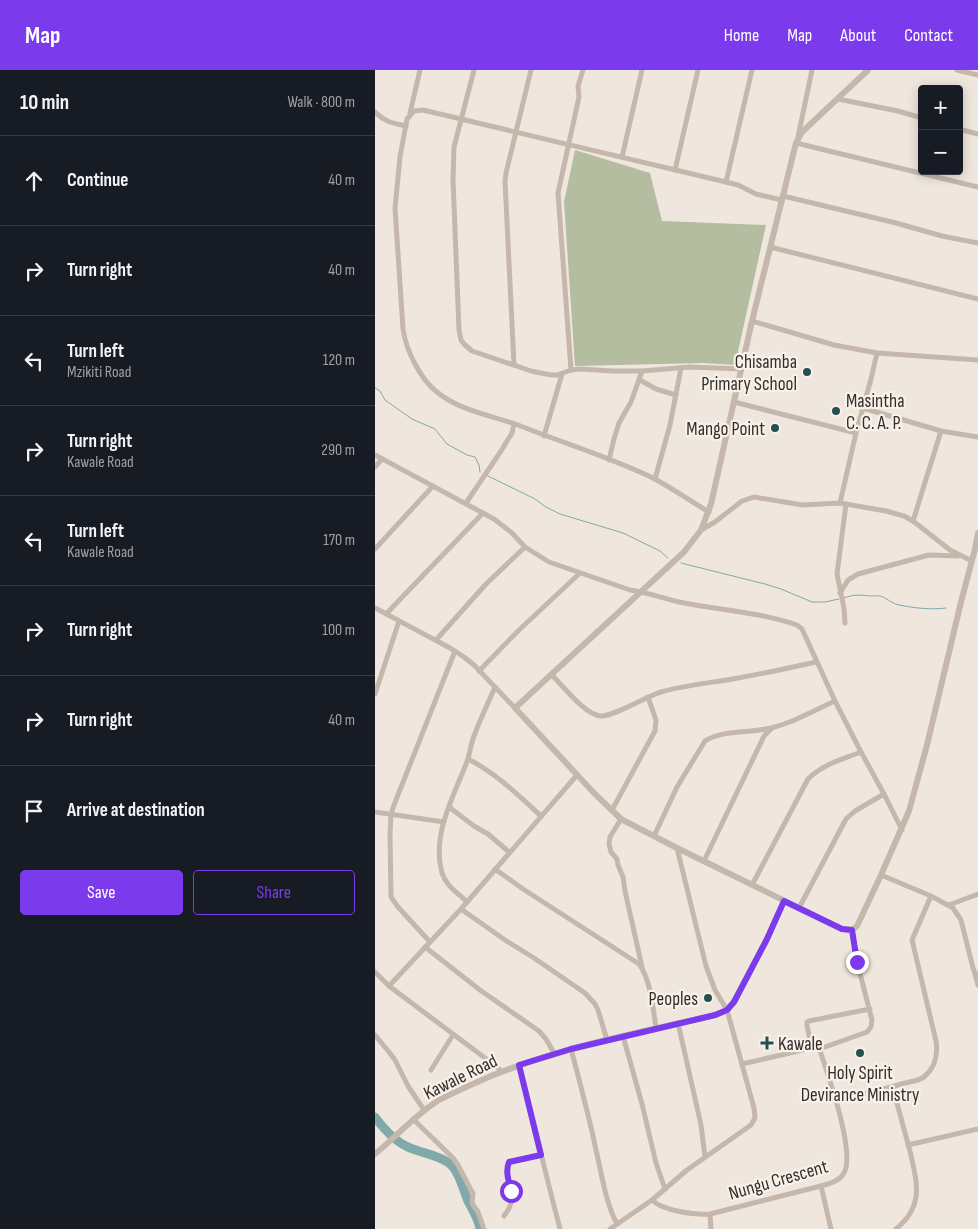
<!DOCTYPE html>
<html lang="en">
<head>
<meta charset="utf-8">
<style>
  body { margin:0; font-family:"Sofia Sans Condensed",sans-serif; background:#20242c; color:#f1f3f6 }
  .controls { position:absolute; right:15px; top:15px; display:grid; overflow:hidden; border-radius:5px; box-shadow:0 2px 12px #0003 }
  .controls button { width:45px; height:45px; display:grid; place-items:center; padding:0; border:0; border-bottom:1px solid #363941; background:#171b24; color:#f1f3f6; font:25px sans-serif }
  .stop { position:absolute; width:15px; height:15px; margin:-11px; border:4px solid #7c3aed; border-radius:50%; background:#fff }
  .stop.end { background:#7c3aed; border-color:#fff; box-shadow:0 1px 5px #0008 }
  .list { margin:0; padding:0; list-style:none }
  h2 { display:flex; justify-content:space-between; align-items:center; height:65px; margin:0; padding:0 20px; font-size:21px }
  h2 small { font-size:16px; font-weight:400; color:#9ea1a6 }
  .list li { display:grid; grid-template-columns:32px 1fr auto; gap:15px; align-items:center; box-sizing:border-box; height:90px; padding:0 20px; border-top:1px solid #363941 }
  .list b { display:block; font-size:19px; white-space:nowrap }
  .list p { margin:0; font-size:16px; white-space:nowrap; color:#9ea1a6 }
  .list em { font-size:16px; font-style:normal; color:#9ea1a6 }
  .actions { display:flex; gap:10px; padding:15px 20px }
  .actions a { flex:1; padding:11px 0; border:1px solid #7c3aed; border-radius:5px; text-align:center; font-size:18px; color:#7c3aed }
  .actions .main { background:#7c3aed; color:#fff }
  .icon { flex:none; width:28px; height:28px; fill:none; stroke:currentColor; stroke-width:2; stroke-linecap:round; stroke-linejoin:round }
  .map { position:relative; flex:none; width:603px; height:1159px; overflow:hidden }
  header { display:flex; align-items:center; gap:30px; box-sizing:border-box; height:70px; padding:0 25px; background:#7c3aed; color:#fff }
  header strong { font-size:24px }
  nav { display:flex; gap:28px; margin-inline-start:auto; font-size:18px }
  main { display:flex }
  aside { flex:1; background:#171b24 }
  .map>svg:first-child { display:block }
  .green { fill:#b4bda0 }
  .lines { fill:none; stroke-linecap:round; stroke-linejoin:round }
  .stream { stroke:#81a9a9; stroke-width:1 }
  .river { stroke:#81a9a9; stroke-width:9 }
  .minor { stroke:#c6b7ac; stroke-width:5 }
  .tertiary { stroke:#c6b7ac; stroke-width:6 }
  .route { stroke:#7c3aed; stroke-width:6 }
  .poi-dot { fill:#245052; stroke:#f8f1ea; stroke-width:2 }
  .labels { text-anchor:middle; stroke-width:4.5; stroke-linejoin:round; paint-order:stroke }
  .poi-label { font-size:19px; fill:#352d2a; stroke:#f8f1ea; text-anchor:end }
  .street-label { font-size:19px; fill:#352d2a; stroke:#f8f1ea }
</style>
</head>
<body>
<header>
<strong>Map</strong>
<nav><a>Home</a><a>Map</a><a>About</a><a>Contact</a></nav>
</header>
<main>
<aside>
<h2>10 min<small>Walk · 800 m</small></h2>
<ul class="list">
<li><svg class="icon" aria-label="ahead" viewBox="0 0 24 24"><path d="M12 20V5M6 11l6-6 6 6"/></svg><div><b>Continue</b></div><em>40 m</em></li>
<li><svg class="icon" aria-label="right" viewBox="0 0 24 24"><path d="M7 20v-9h11M14 6l5 5-5 5"/></svg><div><b>Turn right</b></div><em>40 m</em></li>
<li><svg class="icon" aria-label="left" viewBox="0 0 24 24"><path d="M17 20v-9H6M10 6l-5 5 5 5"/></svg><div><b>Turn left</b><p>Mzikiti Road</p></div><em>120 m</em></li>
<li><svg class="icon" aria-label="right" viewBox="0 0 24 24"><path d="M7 20v-9h11M14 6l5 5-5 5"/></svg><div><b>Turn right</b><p>Kawale Road</p></div><em>290 m</em></li>
<li><svg class="icon" aria-label="left" viewBox="0 0 24 24"><path d="M17 20v-9H6M10 6l-5 5 5 5"/></svg><div><b>Turn left</b><p>Kawale Road</p></div><em>170 m</em></li>
<li><svg class="icon" aria-label="right" viewBox="0 0 24 24"><path d="M7 20v-9h11M14 6l5 5-5 5"/></svg><div><b>Turn right</b></div><em>100 m</em></li>
<li><svg class="icon" aria-label="right" viewBox="0 0 24 24"><path d="M7 20v-9h11M14 6l5 5-5 5"/></svg><div><b>Turn right</b></div><em>40 m</em></li>
<li><svg class="icon" aria-label="arrive" viewBox="0 0 24 24"><path d="M6 21V4h12l-3 4 3 4H6"/></svg><div><b>Arrive at destination</b></div></li>
</ul>
<div class="actions"><a class="main">Save</a><a>Share</a></div>
</aside>
<div class="map">
<svg width="603" height="1159" viewBox="0 0 603 1159">
  <rect width="100%" height="100%" fill="#efe7de"/>
  <!-- green -->
  <path class="green" d="M200 80 275 103 287 151 391 155 360 295 328 293 200 296 189 132Z"/>
  <g class="lines">
    <!-- stream -->
    <g class="stream">
      <path d="M0 318 5 321 10 330 37 349 60 359 72 374 92 385 100 387 104 395 105 402"/>
      <path d="M111 405 160 429 171 437 185 444 248 463 285 481 293 488"/>
      <path d="M306 493 390 514 406 519 437 532H450L464 529"/>
      <path d="M469 528C479 524 485 525 495 526 501 526 505 525 510 528 515 531 519 534 524 535 539 538 556 540 571 538"/>
    </g>
    <!-- river -->
    <path class="river" d="M0 1047C7 1057 20 1071 31 1076 44 1083 61 1084 74 1093 84 1101 88 1119 93 1131 97 1139 104 1150 105 1159"/>
    <!-- minor -->
    <g class="minor">
      <path d="M99 0 79 77 78 110 84 260 86 270 89 274 97 281 156 301 176 305H182L196 300 206 299 237 301H267L315 297 367 299"/>
      <path d="M582 0 603 5"/>
      <path d="M463 29 523 41 547 48"/>
      <path d="M0 42C10 52 17 53 31 56"/>
      <path d="M35 43 45 0"/>
      <path d="M584 59 603 64"/>
      <path d="M423 67 437 0"/>
      <path d="M421 73 603 117"/>
      <path d="M247 87 267 0"/>
      <path d="M300 100 323 0"/>
      <path d="M351 112 377 0"/>
      <path d="M408 126 521 153 567 166 603 173"/>
      <path d="M395 177 603 229"/>
      <path d="M377 251 459 275 502 283 603 290"/>
      <path d="M139 295 130 111 131 103 156 0"/>
      <path d="M196 300 183 123 204 27 203 16 208 0"/>
      <path d="M265 310 281 319 301 325"/>
      <path d="M359 332 481 363"/>
      <path d="M488 338 566 361 603 367"/>
      <path d="M169 366 187 304"/>
      <path d="M0 385 119 449 137 463 150 477 174 492 255 520C271 522 287 528 304 532 343 540 384 542 422 555L427 559 460 631 486 682 509 724 527 760"/>
      <path d="M234 390 239 369 244 353 256 332 267 301"/>
      <path d="M0 397 7 389"/>
      <path d="M280 409 295 355 306 298"/>
      <path d="M91 433 126 381 137 363 139 354"/>
      <path d="M465 433 481 363 496 309 502 283"/>
      <path d="M334 442C315 431 297 418 278 408 235 387 188 373 143 355 115 345 85 341 62 322 45 309 31 280 28 259L20 138 25 87 32 49 39 41 48 40 351 112 363 115 381 124 407 130"/>
      <path d="M538 451 566 361"/>
      <path d="M326 460 340 452 367 431 379 427 427 435 465 433 511 441 529 446 538 451 575 480 597 491"/>
      <path d="M0 479 58 416"/>
      <path d="M465 523 473 510 483 504 554 485 583 486"/>
      <path d="M0 538 75 578 89 587 99 595 140 638"/>
      <path d="M11 544 108 443"/>
      <path d="M470 553 469 538 462 504 471 434"/>
      <path d="M61 570 111 514 150 477"/>
      <path d="M104 601 144 560 205 503"/>
      <path d="M177 605C188 616 210 645 226 646 240 646 270 627 286 622 310 615 334 613 358 609 386 604 414 598 441 592"/>
      <path d="M0 624 24 551"/>
      <path d="M93 689C121 703 143 725 166 746"/>
      <path d="M74 737 99 756 113 764 134 782"/>
      <path d="M237 740 280 661 281 650 273 627"/>
      <path d="M0 742 69 752"/>
      <path d="M246 749 235 767 234 774 236 782 242 789 243 795 248 807 250 821 267 897"/>
      <path d="M279 766 302 717 330 671C348 660 372 663 391 659 416 654 438 641 460 631"/>
      <path d="M329 791 389 666 396 659"/>
      <path d="M120 799 148 819 264 894C276 910 278 939 281 958"/>
      <path d="M506 805 556 826 578 838 586 850 598 898 600 903 603 905"/>
      <path d="M377 815 433 709C448 694 466 690 486 682"/>
      <path d="M92 832C83 823 71 816 67 803 56 764 80 724 93 689 95 681 96 674 99 666 105 650 113 633 120 617"/>
      <path d="M574 835 603 824"/>
      <path d="M424 838 471 749 480 741 509 724"/>
      <path d="M86 839 130 870 159 888 210 923 220 934 223 940 232 970"/>
      <path d="M55 872 23 837 16 827 15 764 16 744 19 735 80 581"/>
      <path d="M50 877 105 920 164 961 171 969 179 983"/>
      <path d="M0 902 14 916 122 997 127 1002"/>
      <path d="M600 904 603 915"/>
      <path d="M14 916 86 839 202 705"/>
      <path d="M303 953 326 1055 330 1087"/>
      <path d="M0 965 14 982 20 990 33 1016 49 1040"/>
      <path d="M248 966 267 1034 281 1093 290 1119"/>
      <path d="M437 978 432 956V952L434 951 495 939"/>
      <path d="M196 979C205 1013 214 1046 221 1080 227 1105 230 1131 242 1154"/>
      <path d="M367 994 437 978 450 977 492 962 496 957 497 950 482 892 477 860"/>
      <path d="M144 995 178 1132 185 1159"/>
      <path d="M56 1000 78 965"/>
      <path d="M518 1017C523 1038 529 1059 535 1081 538 1096 543 1111 541 1127 539 1140 531 1151 521 1159"/>
      <path d="M461 1030C484 1025 507 1020 530 1013 536 1012 544 1010 549 1007 560 998 563 984 561 971L538 874 537 870 556 826"/>
      <path d="M38 1049 78 1088 83 1095 98 1124 97 1133 103 1142 109 1159"/>
      <path d="M533 1075 603 1059"/>
      <path d="M446 1116 456 1159"/>
      <path d="M277 1130C288 1141 320 1145 335 1144L446 1116C454 1114 465 1111 469 1103 481 1082 452 1002 444 978"/>
      <path d="M335 1144 336 1159"/>
      <path d="M129 1146C131 1143 134 1139 135 1136 140 1121 128 1106 134 1092L166 1085"/>
      <path d="M235 1159 277 1130 312 1100 376 1055 380 1048 379 1038 352 940 340 920 331 896 302 778"/>
    </g>
    <!-- tertiary -->
    <g class="tertiary">
      <path d="M493 0 427 62 421 73 377 251 336 434 326 460 309 482 140 638 219 723 246 749 302 778 467 859 477 860 482 856 506 805 534 741 552 675 586 532 600 479 603 463"/>
      <path d="M0 1084C21 1067 40 1045 64 1030 81 1021 98 1014 116 1006 188 977 265 962 341 945L352 940 359 932 392 869 409 831"/>
    </g>
  </g>
  <g class="lines">
    <!-- route -->
    <path class="route" d="M136 1121C134 1111 130 1102 134 1092L166 1085 144 995 196 979 340 945 352 940 359 932 392 869 409 831 467 859 477 860 482 892"/>
  </g>
  <!-- markers -->
  <g class="poi-dot">
    <circle cx="432" cy="302" r="5"/>
    <circle cx="461" cy="341" r="5"/>
    <circle cx="400" cy="358" r="5"/>
    <circle cx="333" cy="928" r="5"/>
    <path d="M389.5 965.5h5v5h5v5h-5v5h-5v-5h-5v-5h5z"/>
    <circle cx="485" cy="983" r="5"/>
  </g>
  <g class="labels">
    <!-- poi labels -->
    <g class="poi-label">
      <text x="422" y="298">Chisamba<tspan x="422" dy="22">Primary School</tspan></text>
      <text x="471" y="337" text-anchor="start">Masintha<tspan x="471" dy="22">C. C. A. P.</tspan></text>
      <text x="390" y="365">Mango Point</text>
      <text x="323" y="935">Peoples</text>
      <text x="403" y="980" text-anchor="start">Kawale</text>
      <text x="485" y="1009" text-anchor="middle">Holy Spirit<tspan x="485" dy="22">Devirance Ministry</tspan></text>
    </g>
    <!-- street labels -->
    <g class="street-label">
      <text transform="translate(85 1006) rotate(-26)" y="7">Kawale Road</text>
      <text transform="translate(403 1109) rotate(-16)" y="7">Nungu Crescent</text>
    </g>
  </g>
</svg>
<div class="controls">
<button>+</button>
<button>−</button>
</div>
<div class="stop" style="left:136px;top:1121px"></div>
<div class="stop end" style="left:482px;top:892px"></div>
</div>
</main>
</body>
</html>
